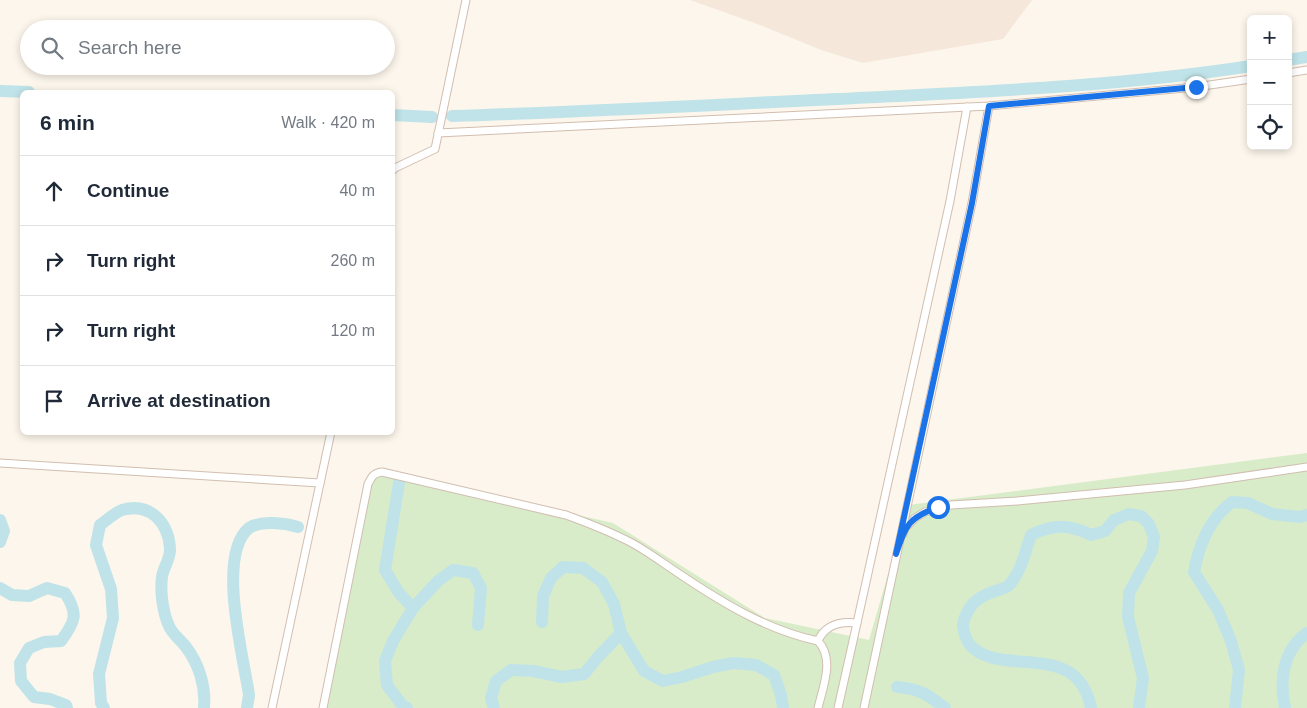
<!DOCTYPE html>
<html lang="en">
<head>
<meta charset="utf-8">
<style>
  body { margin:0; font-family:Helvetica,sans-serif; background:#f6f6f7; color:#1f2937 }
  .controls { position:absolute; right:15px; top:15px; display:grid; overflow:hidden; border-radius:8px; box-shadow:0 2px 8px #0003 }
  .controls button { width:45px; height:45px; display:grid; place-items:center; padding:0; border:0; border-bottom:1px solid #e0e1e3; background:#fff; color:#1f2937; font:25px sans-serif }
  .stop { position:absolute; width:15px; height:15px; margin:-11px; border:4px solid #1a73e8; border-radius:50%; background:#fff }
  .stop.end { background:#1a73e8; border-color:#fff; box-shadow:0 1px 5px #0008 }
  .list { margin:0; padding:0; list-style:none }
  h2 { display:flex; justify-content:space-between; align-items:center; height:65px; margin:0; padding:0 20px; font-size:21px }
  h2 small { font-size:16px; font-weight:400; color:#747a83 }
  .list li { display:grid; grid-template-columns:32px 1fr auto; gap:15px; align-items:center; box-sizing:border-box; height:70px; padding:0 20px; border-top:1px solid #e0e1e3 }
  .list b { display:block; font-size:19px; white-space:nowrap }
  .list em { font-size:16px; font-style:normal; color:#747a83 }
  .icon { flex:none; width:28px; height:28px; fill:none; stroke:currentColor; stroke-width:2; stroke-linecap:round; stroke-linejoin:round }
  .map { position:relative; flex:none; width:1307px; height:708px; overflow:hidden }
  .search { position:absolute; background:#fff; box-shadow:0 2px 8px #0003; left:20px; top:20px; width:375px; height:55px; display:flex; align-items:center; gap:12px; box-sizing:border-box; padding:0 18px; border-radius:28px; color:#747a83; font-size:19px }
  .panel { position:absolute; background:#fff; box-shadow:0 2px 8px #0003; left:20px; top:90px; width:375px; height:345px; border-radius:8px }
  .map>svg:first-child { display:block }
  .residential { fill:#f5e8da }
  .green { fill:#d8ecc9 }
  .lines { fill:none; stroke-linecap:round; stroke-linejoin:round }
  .canal { stroke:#bfe3e8; stroke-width:12 }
  .lane-casing { stroke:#d1beb0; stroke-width:9 }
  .lane { stroke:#fff; stroke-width:7 }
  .route { stroke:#1a73e8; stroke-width:6 }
</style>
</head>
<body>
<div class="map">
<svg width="1307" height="708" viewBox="0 0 1307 708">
  <rect width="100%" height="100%" fill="#fdf6ec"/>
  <!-- residential -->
  <path class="residential" d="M690 0H1032L1003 39 863 63 821 50 760 25Z"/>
  <!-- green -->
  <path class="green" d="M1307 453V708H321L374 469 613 523 765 618 869 640 908 505Z"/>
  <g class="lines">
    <!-- canal -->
    <g class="canal">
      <path d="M1288 60 1307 57"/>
      <path d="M0 91 29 92"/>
      <path d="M392 115 432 117"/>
      <path d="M452 116C580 112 709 105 838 99 975 92 1114 87 1251 66"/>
      <path d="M399 483 385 570 399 593 413 608 393 641 385 661 387 685 402 705 407 708"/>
      <path d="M0 520 4 531 0 542"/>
      <path d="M0 588 12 595 29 596 47 588 65 593C79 614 75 622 61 641L44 642 29 648 20 663 21 681 34 697 50 699 66 705 67 708"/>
      <path d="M413 608 438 581 453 570 473 573 481 588 478 625"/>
      <path d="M542 622 543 596 551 578 563 567 583 568 602 582 614 604 621 633"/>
      <path d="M897 687C920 689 927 694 945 708"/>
      <path d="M104 708 101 703 99 674 113 618 111 589 96 545 100 525C106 521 114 513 122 510 150 502 168 522 170 548 171 558 163 568 162 577 160 592 163 613 169 626 172 634 181 640 186 647 199 664 206 687 204 708"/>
      <path d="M247 708 249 695C244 659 216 555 249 528 261 520 285 523 298 527"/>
      <path d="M494 708 491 698 496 681 511 670 533 671 562 677 584 674 598 657 621 633 644 671 663 681 682 677 713 667 733 663 756 665 774 675 781 695 783 708"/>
      <path d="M1091 708C1077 637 1000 680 969 644 965 638 964 633 963 626 963 622 964 619 966 615 972 599 986 594 1001 589 1005 588 1008 587 1010 584 1022 570 1025 552 1031 535 1053 524 1069 524 1091 535L1105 531 1114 520 1129 514 1141 516 1149 524 1154 537 1152 551 1129 593 1128 617 1143 678 1139 708"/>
      <path d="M1235 708 1239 670 1231 641 1218 610 1194 572C1199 544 1209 519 1232 502L1248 503 1272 514 1300 517 1307 515"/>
      <path d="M1285 708C1279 680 1283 650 1307 633"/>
    </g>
    <!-- lane casing -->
    <g class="lane-casing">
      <g id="lane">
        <path d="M1288 73 1307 70"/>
        <path d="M438 133 989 106 1196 87 1251 79"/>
        <path d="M392 171 395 168 435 149 466 0"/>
        <path d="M0 463 320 483"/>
        <path d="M903 534 905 528 915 518 925 512 951 505 1017 501 1185 485 1307 467"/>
        <path d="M818 641C825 625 840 621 857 623L950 201 967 107"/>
        <path d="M272 708 331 432"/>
        <path d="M323 708 368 484C372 476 374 473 382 472L566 515C588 523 611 532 632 543 650 553 667 566 684 577 726 605 768 630 818 641 835 659 823 687 818 708"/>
        <path d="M838 708 857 623"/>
        <path d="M864 708 972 203 989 106"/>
      </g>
    </g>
    <!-- lane -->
    <use href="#lane" class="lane"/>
  </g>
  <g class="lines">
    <!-- route -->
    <path class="route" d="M938 507C908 518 906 525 896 554L972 203 989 106 1196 87"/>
  </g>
</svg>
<div class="controls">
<button>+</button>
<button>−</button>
<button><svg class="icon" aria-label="locate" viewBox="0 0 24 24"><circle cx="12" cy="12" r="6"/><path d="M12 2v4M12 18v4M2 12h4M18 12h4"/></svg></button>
</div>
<div class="stop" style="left:938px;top:507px"></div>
<div class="stop end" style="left:1196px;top:87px"></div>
<div class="search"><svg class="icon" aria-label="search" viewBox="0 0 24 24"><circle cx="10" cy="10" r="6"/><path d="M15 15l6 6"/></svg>Search here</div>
<section class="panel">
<h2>6 min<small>Walk · 420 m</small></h2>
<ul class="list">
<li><svg class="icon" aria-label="ahead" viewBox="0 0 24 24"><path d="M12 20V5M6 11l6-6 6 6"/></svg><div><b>Continue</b></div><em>40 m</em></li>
<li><svg class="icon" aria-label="right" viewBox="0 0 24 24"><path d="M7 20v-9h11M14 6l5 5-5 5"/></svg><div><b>Turn right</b></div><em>260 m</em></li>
<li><svg class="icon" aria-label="right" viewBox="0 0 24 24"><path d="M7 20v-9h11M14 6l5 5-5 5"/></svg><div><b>Turn right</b></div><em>120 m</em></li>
<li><svg class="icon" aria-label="arrive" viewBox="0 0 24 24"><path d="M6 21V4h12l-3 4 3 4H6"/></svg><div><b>Arrive at destination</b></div></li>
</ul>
</section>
</div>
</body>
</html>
